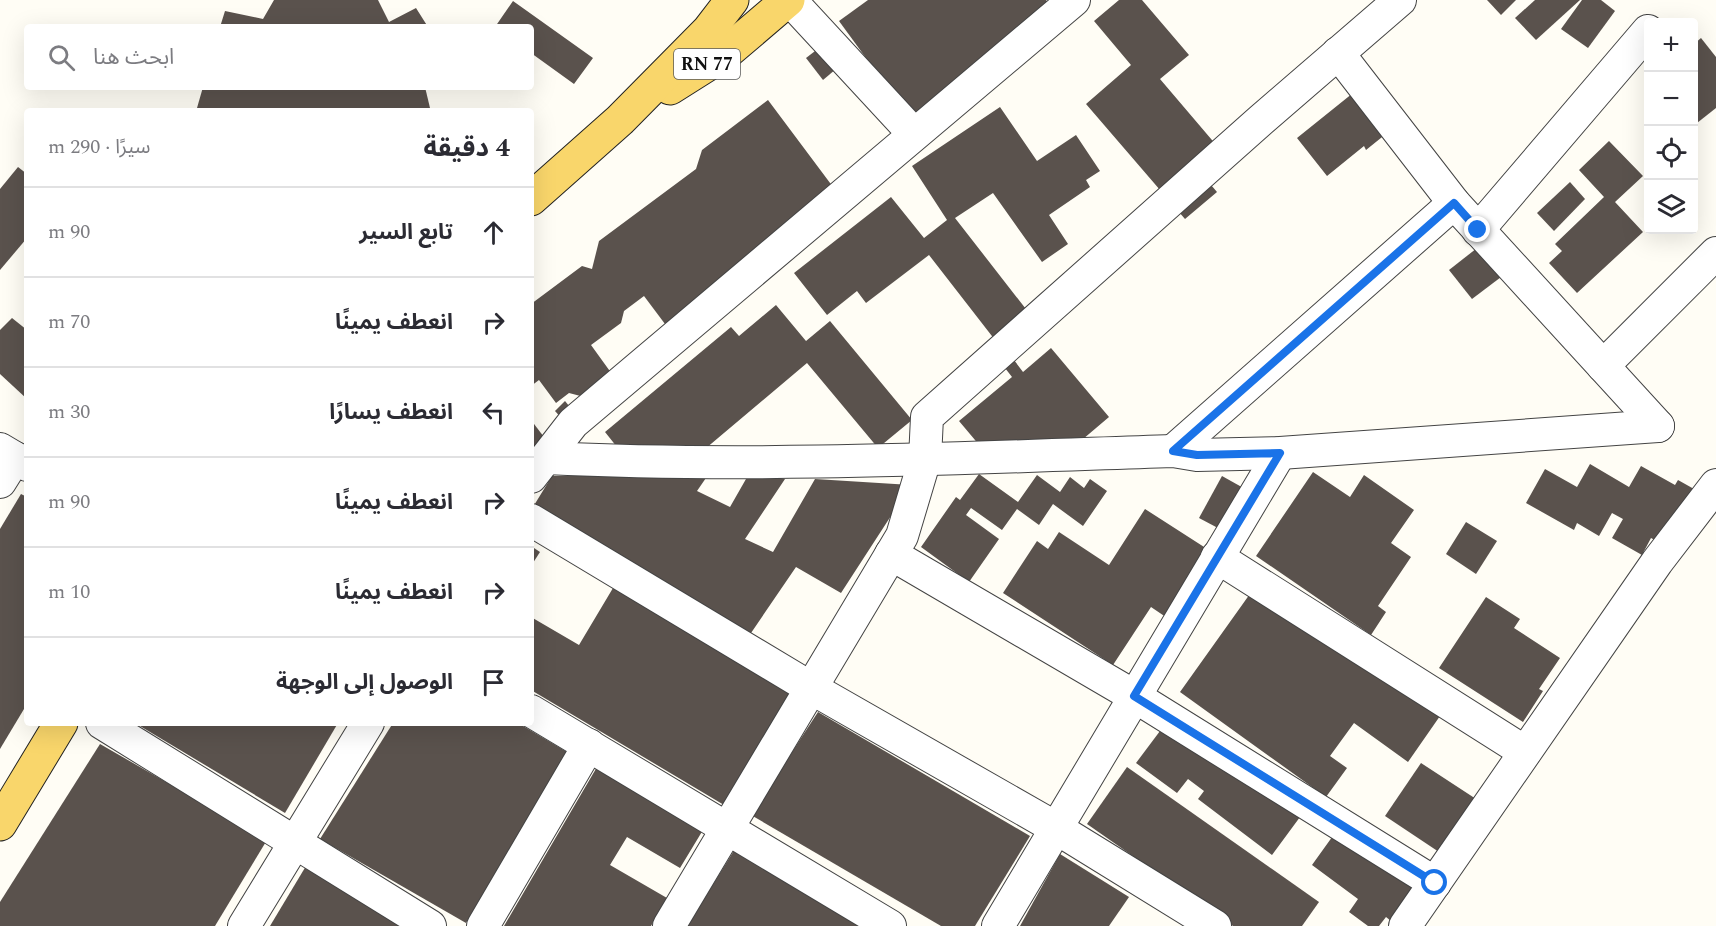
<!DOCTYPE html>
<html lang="ar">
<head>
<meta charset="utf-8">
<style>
  body { margin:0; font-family:Spectral,"Noto Sans Arabic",serif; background:#f7f7f7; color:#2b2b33; direction:rtl }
  .controls { position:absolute; right:18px; top:18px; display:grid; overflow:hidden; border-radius:6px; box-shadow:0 6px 24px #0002 }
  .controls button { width:54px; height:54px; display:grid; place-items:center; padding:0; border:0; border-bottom:2px solid #e1e1e2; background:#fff; color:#2b2b33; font:30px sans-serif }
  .stop { position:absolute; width:18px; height:18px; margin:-14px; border:4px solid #1a73e8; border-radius:50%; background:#fff }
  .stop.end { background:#1a73e8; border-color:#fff; box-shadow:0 2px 6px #0008 }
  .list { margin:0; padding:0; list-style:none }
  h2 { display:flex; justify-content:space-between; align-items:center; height:78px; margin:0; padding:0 24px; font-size:26px }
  h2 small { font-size:20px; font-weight:400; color:#7c7c81 }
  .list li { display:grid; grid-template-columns:39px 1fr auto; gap:18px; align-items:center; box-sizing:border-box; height:90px; padding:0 24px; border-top:2px solid #e1e1e2 }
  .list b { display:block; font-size:22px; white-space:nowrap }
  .list em { font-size:20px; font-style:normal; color:#7c7c81 }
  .icon { flex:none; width:33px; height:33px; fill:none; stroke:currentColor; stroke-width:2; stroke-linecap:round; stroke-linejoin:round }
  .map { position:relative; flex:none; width:1716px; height:926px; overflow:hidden; direction:ltr }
  .search { position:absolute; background:#fff; box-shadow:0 6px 24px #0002; left:24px; top:24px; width:510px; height:66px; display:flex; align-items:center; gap:15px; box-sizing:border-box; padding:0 21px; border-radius:6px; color:#7c7c81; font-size:22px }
  .panel { position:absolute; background:#fff; box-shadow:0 6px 24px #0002; left:24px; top:108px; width:510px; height:618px; border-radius:6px; direction:rtl }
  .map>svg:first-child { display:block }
  .building { fill:#5a524d }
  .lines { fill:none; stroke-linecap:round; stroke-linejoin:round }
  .street-casing { stroke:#444; stroke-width:34 }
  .primary-casing { stroke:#222; stroke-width:35 }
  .street { stroke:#fff; stroke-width:32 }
  .primary { stroke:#f9d66b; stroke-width:33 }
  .route { stroke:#1a73e8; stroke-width:8 }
  .labels { text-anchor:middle; stroke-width:6; stroke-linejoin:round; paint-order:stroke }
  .shield { fill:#fff; stroke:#585858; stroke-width:1.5 }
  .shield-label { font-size:18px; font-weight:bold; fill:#111 }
</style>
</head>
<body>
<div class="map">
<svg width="1716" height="926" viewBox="0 0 1716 926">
  <rect width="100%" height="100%" fill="#fffdf5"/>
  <!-- building -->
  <g class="building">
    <path d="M274 0H378L389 22 416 8 428 27H220L225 11 263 19Z"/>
    <path d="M868 0H1046L1058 16 912 121 839 21Z"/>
    <path d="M1119 0H1142L1189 55 1160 79 1223 153 1200 172 1217 192 1185 219 1086 104 1131 65 1094 21Z"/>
    <path d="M1487 0H1516L1501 15Z"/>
    <path d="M1535 0H1580L1536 40 1515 18Z"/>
    <path d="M1582 0H1601L1615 11 1588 48 1561 29Z"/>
    <path d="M513 1 593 58 574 84 531 53V27H495Z"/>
    <path d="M1701 38 1716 57V108L1697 123 1694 119V44Z"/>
    <path d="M819 48 836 69 823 80 806 58Z"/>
    <path d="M203 87H425L430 108 427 111H212L197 108Z"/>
    <path d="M1353 93 1397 125 1366 150 1364 146 1327 176 1297 138Z"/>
    <path d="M768 100 845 203 671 332 644 296 624 311 621 323 591 345 617 381 592 399 569 393 556 403 539 380 531 386V304L582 266 592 269 599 241 696 169 702 150Z"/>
    <path d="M1000 107 1037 161 1076 135 1100 171 1086 180 1090 187 1049 215 1068 244 1042 262 993 193 955 218 1029 313 995 340 929 255 866 303 857 291 827 315 794 273 891 197 924 238 947 220 912 166Z"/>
    <path d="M1609 141 1643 176 1615 202 1643 232 1577 293 1549 263 1562 251 1555 244 1604 197 1579 170Z"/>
    <path d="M18 167 27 174V238L0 270V189Z"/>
    <path d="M1570 182 1585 199 1554 231 1537 213Z"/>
    <path d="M1486 241 1509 271 1472 299 1449 270Z"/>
    <path d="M776 305 806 341 830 321 912 420 878 448 807 363 686 465 629 462 605 432 731 327 739 336Z"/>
    <path d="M12 318 27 330V399L0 374V330Z"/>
    <path d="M1051 348 1109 417 1063 456 991 459 959 421 1012 377 1005 368 1014 360 1023 372Z"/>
    <path d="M565 401 574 412 564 421 555 411Z"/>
    <path d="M531 420 547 441 531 453Z"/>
    <path d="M1590 464 1629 487 1641 466 1675 485 1678 480 1694 489 1664 545 1651 538 1642 555 1612 538 1623 519 1612 513 1599 536 1577 523 1574 530 1526 503 1545 469 1577 487Z"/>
    <path d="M750 472 785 479 745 539 773 552 815 479 911 485 841 593 796 567 751 633 533 507 552 476 708 475 697 491 730 507Z"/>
    <path d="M1313 472 1350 497 1364 475 1414 510 1391 543 1411 557 1378 606 1386 612 1371 635 1256 556Z"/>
    <path d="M979 474 1018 502 1037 475 1060 492 1070 477 1084 488 1090 479 1107 491 1083 526 1053 504 1039 525 1017 509 1002 530 971 508 966 515 999 539 969 582 921 547 956 497 960 500Z"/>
    <path d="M1222 476 1256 495 1233 536 1199 518Z"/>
    <path d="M21 494 27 497V704L0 749V529Z"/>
    <path d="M1145 509 1229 563 1185 630 1151 607 1113 665 1003 593 1037 541 1048 549 1059 532 1109 565Z"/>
    <path d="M1466 522 1497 541 1476 574 1446 554Z"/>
    <path d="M531 546 540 552 531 566Z"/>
    <path d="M1257 584 1440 716 1408 762 1354 723 1330 756 1347 768 1326 797 1180 692Z"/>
    <path d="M613 588 790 694 724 805 531 690V617L579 645Z"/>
    <path d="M1486 597 1520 619 1514 628 1560 658 1539 689 1543 691 1523 722 1439 668Z"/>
    <path d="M818 712 1030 836 975 926H941L751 815Z"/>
    <path d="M1169 719 1300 817 1272 855 1198 799 1204 791 1188 779 1177 793 1136 763Z"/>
    <path d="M135 723H338L285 813Z"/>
    <path d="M393 723H518L567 752 466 923 320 839Z"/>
    <path d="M100 744 267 840 215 926H0V902Z"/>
    <path d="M1421 763 1499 814 1463 868 1385 816Z"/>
    <path d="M597 767 703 830 680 868 627 837 610 865 667 898 651 926H504Z"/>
    <path d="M1127 767 1319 902 1302 926H1233L1087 824Z"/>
    <path d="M1340 826 1418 883 1391 921 1386 917 1379 926H1368L1349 912 1358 899 1312 865Z"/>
    <path d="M735 849 867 926H687Z"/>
    <path d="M1060 854 1129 897 1109 926H1020Z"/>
    <path d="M306 866 405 926H270Z"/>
  </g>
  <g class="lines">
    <!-- street casing -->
    <g class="street-casing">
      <g id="street">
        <path d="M790 0 914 134"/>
        <path d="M1338 53 1454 203 1658 426"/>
        <path d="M1478 230 1648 31"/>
        <path d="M1603 366 1716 253"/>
        <path d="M0 449 27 465"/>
        <path d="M1173 451 1454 203"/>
        <path d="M546 458C755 468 964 458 1173 451L1197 455 1280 453 1658 426"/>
        <path d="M531 477 573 423 1074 0"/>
        <path d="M0 482 15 458"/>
        <path d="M531 520 811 688 1056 828 1215 926"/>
        <path d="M891 554 1134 696 1435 883"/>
        <path d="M1217 557 1525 752"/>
        <path d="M531 711 890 926"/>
        <path d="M102 723 430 926"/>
        <path d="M244 926 368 723"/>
        <path d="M483 926 589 745"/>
        <path d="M669 926 902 536 925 459 927 417 1261 120 1400 0"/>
        <path d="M998 926 1280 453"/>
        <path d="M1405 926 1657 562 1716 485"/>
      </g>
    </g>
    <!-- primary casing -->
    <g class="primary-casing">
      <g id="primary">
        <path d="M670 88 727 52 788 0"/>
        <path d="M531 199 620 120 709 30 732 0"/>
        <path d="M0 824 61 723"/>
      </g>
    </g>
    <!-- street -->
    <use href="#street" class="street"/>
    <!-- primary -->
    <use href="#primary" class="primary"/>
  </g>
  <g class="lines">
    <!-- route -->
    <path class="route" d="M1435 883 1134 696 1280 453 1197 455 1173 451 1454 203 1478 230"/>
  </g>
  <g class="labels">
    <!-- shield labels -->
    <rect class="shield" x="674" y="49" width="66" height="30" rx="4.5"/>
    <g class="shield-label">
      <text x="707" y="70">RN 77</text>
    </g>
  </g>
</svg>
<div class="controls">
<button>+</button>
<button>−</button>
<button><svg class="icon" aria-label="locate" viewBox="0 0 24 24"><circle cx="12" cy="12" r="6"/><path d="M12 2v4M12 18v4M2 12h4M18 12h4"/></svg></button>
<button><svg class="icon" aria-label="layers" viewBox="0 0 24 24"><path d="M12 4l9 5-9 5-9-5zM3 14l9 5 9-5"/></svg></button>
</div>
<div class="stop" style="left:1435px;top:883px"></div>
<div class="stop end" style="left:1478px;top:230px"></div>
<div class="search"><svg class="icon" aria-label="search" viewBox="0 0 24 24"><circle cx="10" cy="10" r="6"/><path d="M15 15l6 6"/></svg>ابحث هنا</div>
<section class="panel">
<h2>4 دقيقة<small>سيرًا · 290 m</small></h2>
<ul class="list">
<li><svg class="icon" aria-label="ahead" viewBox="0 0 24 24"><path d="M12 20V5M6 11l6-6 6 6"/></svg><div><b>تابع السير</b></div><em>90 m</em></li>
<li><svg class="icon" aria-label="right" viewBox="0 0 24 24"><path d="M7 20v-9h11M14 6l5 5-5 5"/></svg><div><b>انعطف يمينًا</b></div><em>70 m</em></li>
<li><svg class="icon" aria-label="left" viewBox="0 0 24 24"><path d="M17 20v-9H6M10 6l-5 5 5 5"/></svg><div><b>انعطف يسارًا</b></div><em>30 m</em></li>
<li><svg class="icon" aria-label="right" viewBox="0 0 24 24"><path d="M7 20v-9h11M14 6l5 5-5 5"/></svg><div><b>انعطف يمينًا</b></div><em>90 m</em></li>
<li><svg class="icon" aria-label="right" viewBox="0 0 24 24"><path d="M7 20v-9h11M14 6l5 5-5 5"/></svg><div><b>انعطف يمينًا</b></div><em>10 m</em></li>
<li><svg class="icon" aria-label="arrive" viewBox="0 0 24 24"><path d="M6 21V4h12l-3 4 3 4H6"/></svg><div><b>الوصول إلى الوجهة</b></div></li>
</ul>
</section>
</div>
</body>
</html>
